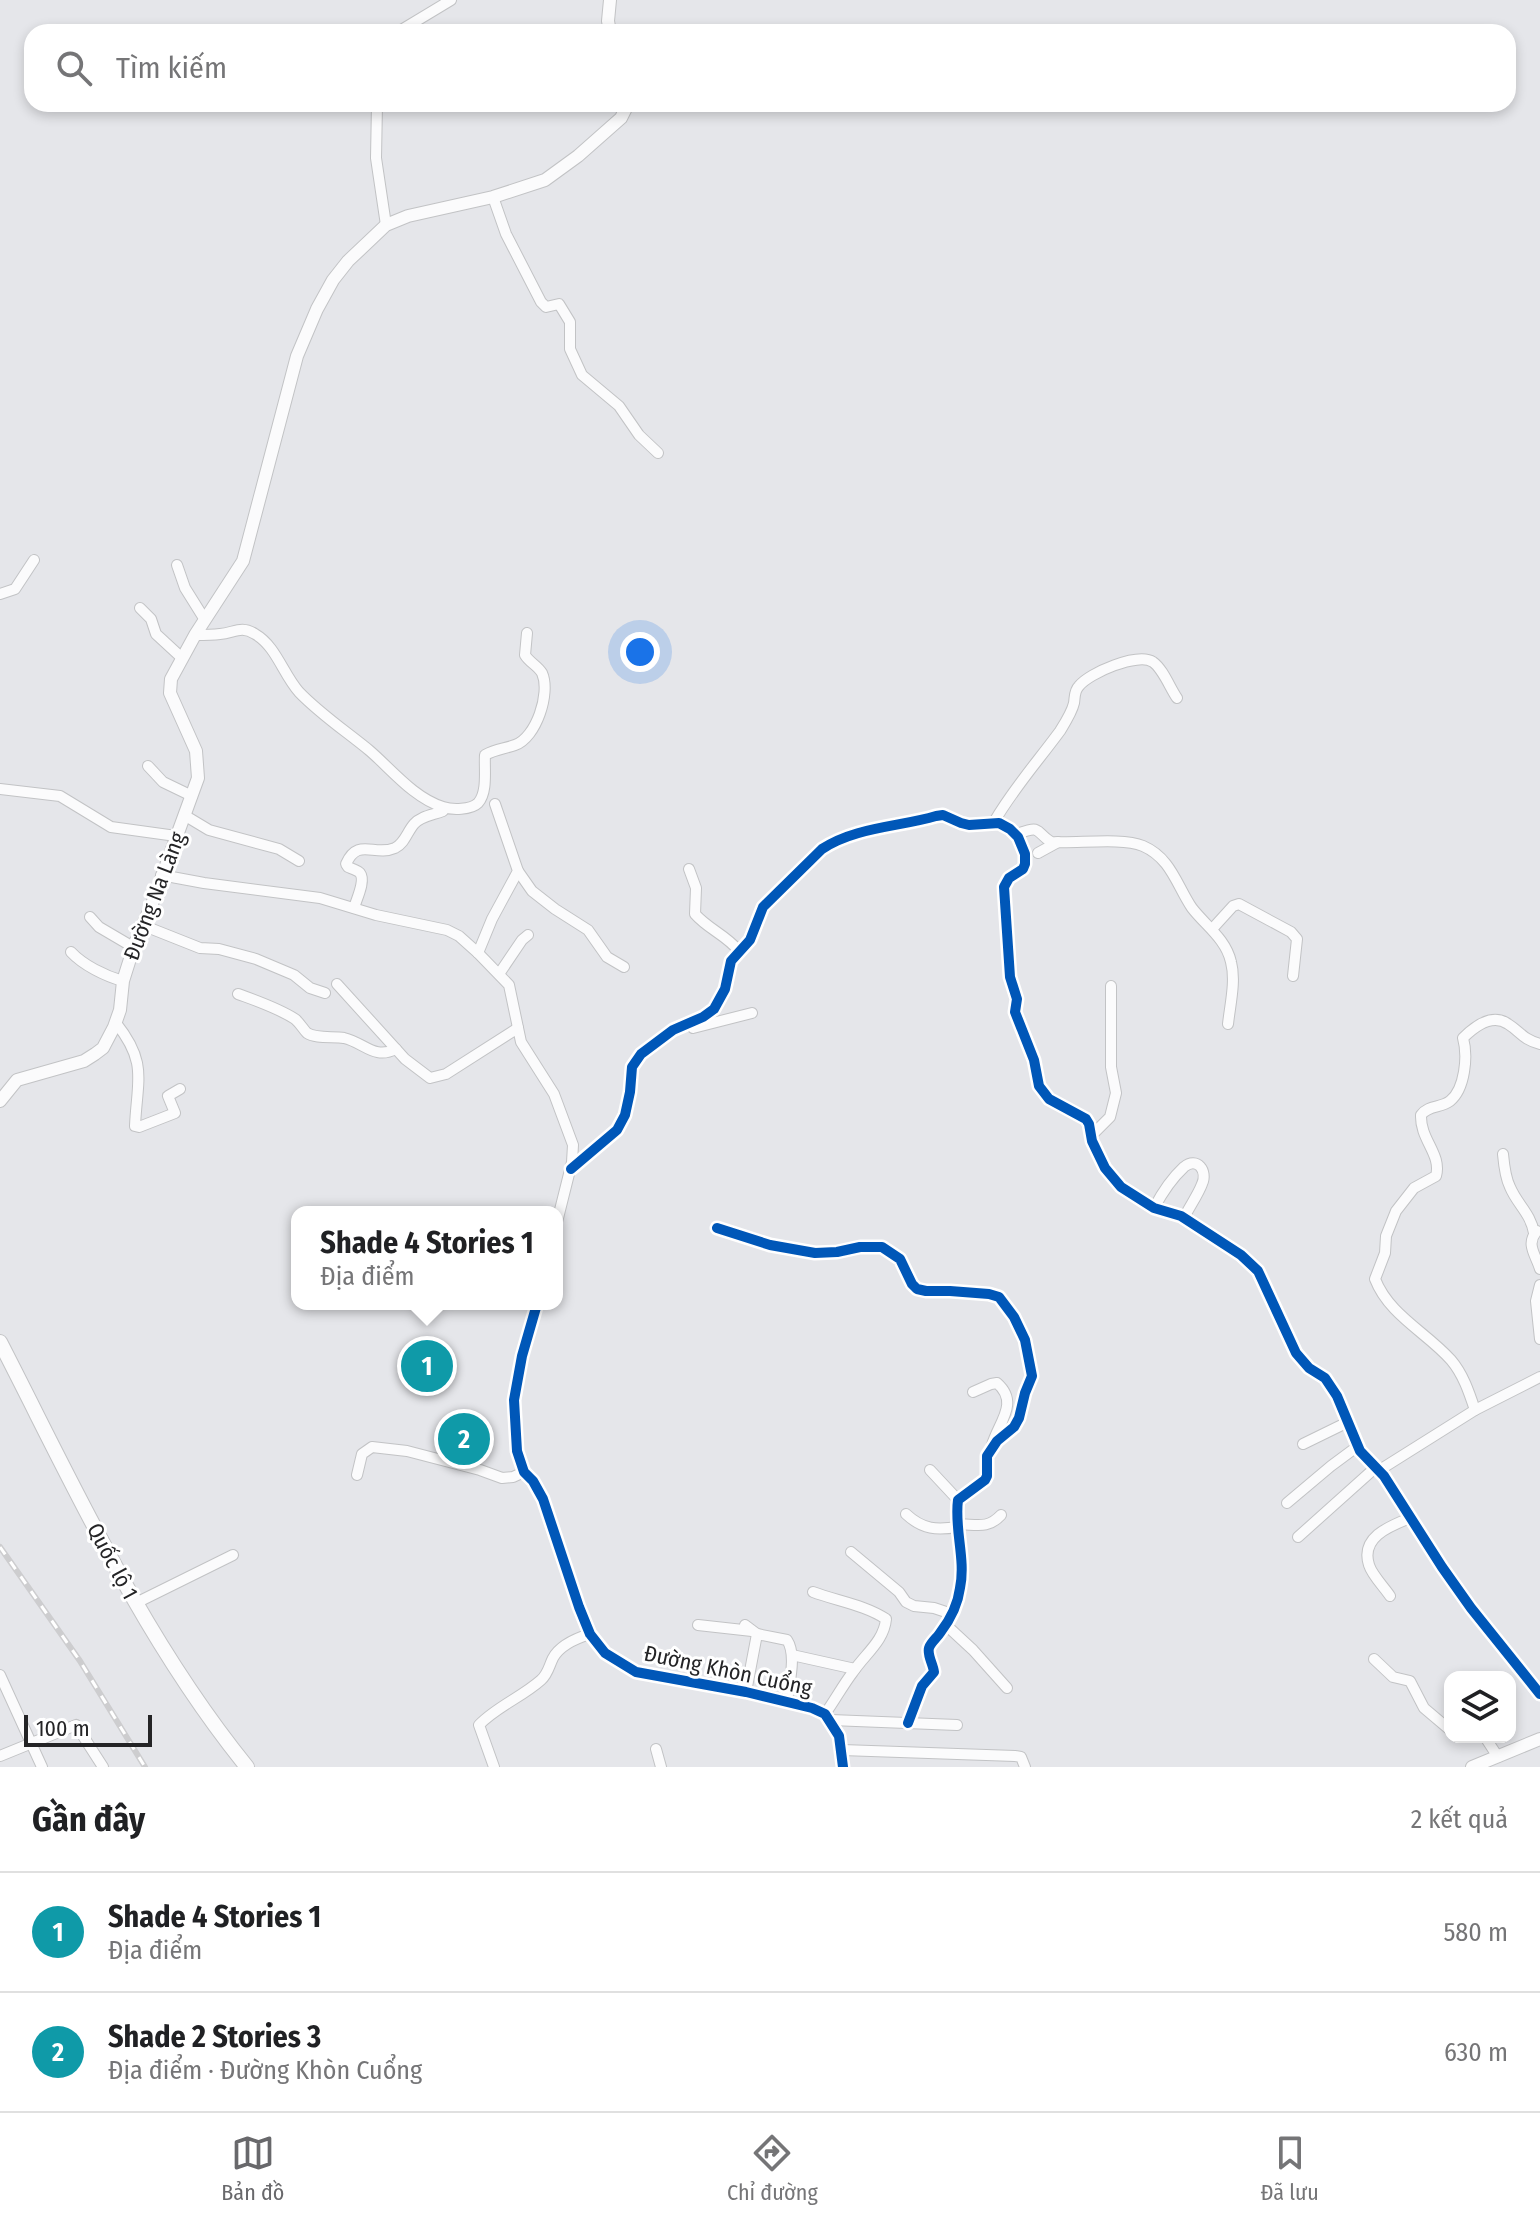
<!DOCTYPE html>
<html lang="vi">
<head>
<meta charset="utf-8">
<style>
  body { margin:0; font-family:"Fira Sans Condensed",sans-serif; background:#f6f6f6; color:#202124 }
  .controls { position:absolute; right:24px; bottom:24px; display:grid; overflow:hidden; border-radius:16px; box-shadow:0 4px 12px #0003 }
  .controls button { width:72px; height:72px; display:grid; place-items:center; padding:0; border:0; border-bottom:2px solid #e0e0e0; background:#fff; color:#202124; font:40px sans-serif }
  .scale { position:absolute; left:24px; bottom:20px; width:128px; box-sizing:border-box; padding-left:8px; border:4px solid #242426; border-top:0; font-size:22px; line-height:28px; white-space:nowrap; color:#242426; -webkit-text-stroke:6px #fff; paint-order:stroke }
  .you { position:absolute; left:640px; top:652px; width:28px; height:28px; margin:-20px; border:6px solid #fff; border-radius:50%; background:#1a73e8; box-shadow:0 0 0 12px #1a73e833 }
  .badge { display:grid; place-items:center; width:52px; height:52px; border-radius:50%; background:#68686b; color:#fff; font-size:26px; font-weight:700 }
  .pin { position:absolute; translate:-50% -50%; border:4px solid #fff; box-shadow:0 2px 8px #0006 }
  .popup { position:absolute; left:291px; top:1206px; width:272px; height:104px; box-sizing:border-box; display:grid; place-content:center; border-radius:16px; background:#fff; filter:drop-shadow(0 2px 6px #0005); font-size:26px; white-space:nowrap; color:#757577 }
  .popup b { font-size:30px; color:#202124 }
  .popup::after { content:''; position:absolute; left:50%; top:100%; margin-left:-16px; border:16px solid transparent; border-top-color:#fff }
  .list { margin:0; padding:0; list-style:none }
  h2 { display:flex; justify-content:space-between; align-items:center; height:104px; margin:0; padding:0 32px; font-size:34px }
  h2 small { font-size:26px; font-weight:400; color:#757577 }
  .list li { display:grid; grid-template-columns:52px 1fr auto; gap:24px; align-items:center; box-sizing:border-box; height:120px; padding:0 32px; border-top:2px solid #e0e0e0 }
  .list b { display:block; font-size:30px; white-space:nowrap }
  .list p { margin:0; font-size:26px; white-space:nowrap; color:#757577 }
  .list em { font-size:26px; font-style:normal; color:#757577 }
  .icon { flex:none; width:44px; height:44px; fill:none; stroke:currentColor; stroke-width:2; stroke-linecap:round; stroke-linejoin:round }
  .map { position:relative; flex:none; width:1540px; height:1767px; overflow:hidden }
  .search { position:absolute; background:#fff; box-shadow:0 4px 12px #0003; left:24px; right:24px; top:24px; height:88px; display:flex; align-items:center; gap:20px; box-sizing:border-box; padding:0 28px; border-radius:24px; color:#757577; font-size:30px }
  .sheet { height:344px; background:#fff }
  nav { display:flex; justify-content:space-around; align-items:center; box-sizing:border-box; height:112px; border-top:2px solid #e0e0e0; background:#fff; font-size:22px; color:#757577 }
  nav a { display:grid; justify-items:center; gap:4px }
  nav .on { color:#68686b }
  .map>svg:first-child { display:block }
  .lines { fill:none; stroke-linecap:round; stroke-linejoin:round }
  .minor-casing { stroke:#c2c3c5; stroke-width:12 }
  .major-casing { stroke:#c2c3c5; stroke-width:14 }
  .highway-casing { stroke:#c2c3c5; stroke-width:16 }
  .minor { stroke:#fbfbfc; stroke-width:10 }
  .major { stroke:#fbfbfc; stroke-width:12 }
  .highway { stroke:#fbfbfc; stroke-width:14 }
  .rail-casing { stroke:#cdcdcf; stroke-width:6 }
  .rail { stroke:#fff; stroke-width:3; stroke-dasharray:9; stroke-linecap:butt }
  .cycleway-casing { stroke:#fff; stroke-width:15 }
  .cycleway { stroke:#0057b8; stroke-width:10 }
  .labels { text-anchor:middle; stroke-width:6; stroke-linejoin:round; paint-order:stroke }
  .street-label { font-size:22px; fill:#242426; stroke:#fff }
</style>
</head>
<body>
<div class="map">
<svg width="1540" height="1767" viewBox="0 0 1540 1767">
  <rect width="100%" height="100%" fill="#e5e6ea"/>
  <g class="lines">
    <!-- minor casing -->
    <g class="minor-casing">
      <g id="minor">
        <path d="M398 32 451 0"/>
        <path d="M377 104 376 158 386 225"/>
        <path d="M493 197 506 234 541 302 546 307 559 304 570 322V349L582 375 619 406 639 435 658 453"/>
        <path d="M177 565 185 588 205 620"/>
        <path d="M0 594 15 589 34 560"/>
        <path d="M140 608 151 619 156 634 182 658"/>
        <path d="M195 635C203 635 212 635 220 634 234 633 241 625 255 634 276 646 283 674 299 692 320 714 347 732 370 751 392 770 414 798 443 807 452 810 471 810 478 803 488 792 484 769 485 755 496 749 504 749 515 745 536 738 551 693 542 673 538 666 529 662 525 655L527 633"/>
        <path d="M148 766 163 782 192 796"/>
        <path d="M0 789 60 796 111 827 176 836"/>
        <path d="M184 815 209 830 279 849 299 861"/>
        <path d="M994 822C1013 789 1038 761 1060 731 1065 723 1072 712 1074 703 1075 697 1074 691 1079 686 1089 673 1138 652 1153 662 1163 669 1170 688 1177 698"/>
        <path d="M1016 834C1043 825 1033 830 1051 842 1076 844 1121 837 1143 846 1171 858 1177 886 1192 908 1205 925 1226 939 1231 962 1236 981 1230 1005 1228 1024"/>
        <path d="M1038 853 1058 842"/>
        <path d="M689 869 696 888 695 914C708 929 726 935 739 951"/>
        <path d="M518 871 532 891 555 909 588 930 607 957 624 967"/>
        <path d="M161 875 204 883 320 898 376 915 447 930 459 936 478 953 509 985 521 1042 554 1094 573 1145 572 1162 557 1222"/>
        <path d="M354 908C356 900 366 881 360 873 359 871 350 868 348 867L346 864C358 837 374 857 395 848 405 843 407 832 414 824 421 816 433 815 443 811L445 808"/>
        <path d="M90 917 99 927 133 947"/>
        <path d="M142 925 200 948 219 949 256 959 294 975 310 988 325 993"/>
        <path d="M1213 928 1233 906 1239 904 1291 932 1297 939 1293 976"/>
        <path d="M71 952C83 965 105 976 123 981"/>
        <path d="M478 953 492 919 518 871 495 804"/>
        <path d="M499 974 522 940 528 935"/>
        <path d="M337 984 405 1059 430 1078 446 1074 518 1028"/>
        <path d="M238 994C257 1001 278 1008 295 1019 300 1023 303 1029 307 1033 316 1039 334 1036 344 1038 365 1043 374 1060 396 1049"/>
        <path d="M116 1023C148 1063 137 1080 135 1126L139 1127 175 1113 168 1096 180 1089"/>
        <path d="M693 1028 752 1013"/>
        <path d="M1092 1135 1110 1117 1116 1093 1111 1067V986"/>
        <path d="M1503 1154C1504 1165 1505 1177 1510 1187 1517 1204 1531 1214 1534 1233"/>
        <path d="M571 1169 617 1130 625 1115 630 1092 632 1067 641 1054 673 1030 703 1017 714 1009 725 989 731 961 750 940 763 907 822 849C855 827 899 827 936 816L943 815 961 823 969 825 999 823 1010 829 1018 837 1025 854V864L1023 869 1009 878 1004 887 1010 977 1017 999 1015 1012 1034 1060 1039 1086 1049 1099 1086 1119 1089 1124 1092 1141 1105 1168 1121 1187 1154 1208 1181 1216 1241 1255 1258 1271 1296 1353 1309 1368 1325 1378 1337 1396 1360 1451 1384 1476 1442 1567 1471 1608 1540 1694"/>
        <path d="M1154 1208C1162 1193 1171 1179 1184 1167 1197 1156 1208 1171 1202 1184 1198 1195 1189 1207 1184 1218"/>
        <path d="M717 1228 770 1245 815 1253 837 1252 860 1247H882L900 1259 912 1284 917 1289 926 1291H950L989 1294 999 1297 1014 1317 1025 1340 1032 1376 1025 1393 1019 1418 1014 1427 997 1441 987 1456V1476L985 1480 958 1500C954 1529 966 1559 960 1588 958 1604 950 1620 940 1633 937 1638 931 1642 929 1648 927 1655 933 1664 934 1672L922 1686 908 1723"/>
        <path d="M1537 1231C1525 1244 1536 1255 1540 1269"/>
        <path d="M1540 1285 1536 1301 1540 1339"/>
        <path d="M537 1304 522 1356 514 1400 517 1451 524 1472 533 1481 543 1499 579 1607 590 1634 605 1653 636 1672 746 1692 812 1708 825 1714 839 1736 843 1767"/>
        <path d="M973 1392 991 1384 997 1383C1020 1403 998 1423 992 1445"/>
        <path d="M1475 1410C1469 1392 1463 1374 1451 1360 1426 1332 1389 1315 1375 1279L1385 1253 1386 1236 1396 1211 1414 1188 1436 1176C1442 1154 1420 1140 1421 1115 1428 1105 1441 1108 1450 1101 1465 1089 1468 1056 1463 1038 1474 1027 1492 1013 1508 1024 1521 1032 1522 1039 1540 1044"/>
        <path d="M1303 1444 1348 1422"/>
        <path d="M930 1470 958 1500"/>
        <path d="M1378 1471 1475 1410 1540 1377"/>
        <path d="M357 1475 362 1454 372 1447 407 1451 480 1470 502 1478 513 1477 524 1472"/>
        <path d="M1287 1503 1331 1466 1358 1446"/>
        <path d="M906 1514C923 1530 937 1530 958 1527"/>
        <path d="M957 1524C976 1524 987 1530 1001 1515"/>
        <path d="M1298 1537 1375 1468"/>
        <path d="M851 1552 899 1592 906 1602 914 1606 934 1608 952 1614"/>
        <path d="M813 1592C837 1601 865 1605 886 1619 884 1641 865 1654 853 1672 843 1685 835 1700 825 1714"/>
        <path d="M1390 1596C1384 1587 1372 1575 1369 1565 1360 1537 1390 1526 1410 1518"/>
        <path d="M136 1603 233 1555"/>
        <path d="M698 1625 752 1631"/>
        <path d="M745 1625 757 1634 787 1640C797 1655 789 1683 787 1701"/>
        <path d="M946 1625 973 1650 1007 1688"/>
        <path d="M792 1655 855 1669"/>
        <path d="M1374 1659 1393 1677 1410 1681 1424 1708 1450 1730"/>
        <path d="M0 1675 42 1767"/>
        <path d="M746 1692 757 1634"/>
        <path d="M831 1720 957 1725"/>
        <path d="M1485 1737 1498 1757"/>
        <path d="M656 1749 661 1767"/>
        <path d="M842 1750 1015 1756 1021 1757 1025 1767"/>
        <path d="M0 1756 76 1725 103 1767"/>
        <path d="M494 1767 479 1725C496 1707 522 1697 541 1680 548 1674 549 1666 553 1658 560 1645 577 1638 590 1634"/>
      </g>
    </g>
    <!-- major casing -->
    <g class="major-casing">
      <g id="major">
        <path d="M610 0 608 21 610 32"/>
        <path d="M0 1101 17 1080 84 1061 95 1054 103 1048 114 1027 120 1010 123 981 135 943 152 904 198 778 196 751 170 693 171 679 195 635 243 561 297 356 317 309 333 280 348 261 386 225 408 216 493 197 545 180 578 156 621 118 628 104"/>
        <path d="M1472 1767 1540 1739"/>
      </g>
    </g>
    <!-- highway casing -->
    <g class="highway-casing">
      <path id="highway" d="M0 1342C75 1488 143 1639 247 1767"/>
    </g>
    <!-- minor -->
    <use href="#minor" class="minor"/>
    <!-- major -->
    <use href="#major" class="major"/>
    <!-- highway -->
    <use href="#highway" class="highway"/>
    <!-- rail casing -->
    <g class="rail-casing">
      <path id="rail" d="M0 1547 80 1661 145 1767"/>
    </g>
    <!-- rail -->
    <use href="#rail" class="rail"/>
    <!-- cycleway casing -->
    <g class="cycleway-casing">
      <g id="cycleway">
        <path d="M571 1169 617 1130 625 1115 630 1092 632 1067 641 1054 673 1030 703 1017 714 1009 725 989 731 961 750 940 763 907 822 849C855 827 899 827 936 816L943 815 961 823 969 825 999 823 1010 829 1018 837 1025 854V864L1023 869 1009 878 1004 887 1010 977 1017 999 1015 1012 1034 1060 1039 1086 1049 1099 1086 1119 1089 1124 1092 1141 1105 1168 1121 1187 1154 1208 1181 1216 1241 1255 1258 1271 1296 1353 1309 1368 1325 1378 1337 1396 1360 1451 1384 1476 1442 1567 1471 1608 1540 1694"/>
        <path d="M717 1228 770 1245 815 1253 837 1252 860 1247H882L900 1259 912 1284 917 1289 926 1291H950L989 1294 999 1297 1014 1317 1025 1340 1032 1376 1025 1393 1019 1418 1014 1427 997 1441 987 1456V1476L985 1480 958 1500C954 1529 966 1559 960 1588 958 1604 950 1620 940 1633 937 1638 931 1642 929 1648 927 1655 933 1664 934 1672L922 1686 908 1723"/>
        <path d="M537 1304 522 1356 514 1400 517 1451 524 1472 533 1481 543 1499 579 1607 590 1634 605 1653 636 1672 746 1692 812 1708 825 1714 839 1736 843 1767"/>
      </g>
    </g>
    <!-- cycleway -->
    <use href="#cycleway" class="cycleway"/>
  </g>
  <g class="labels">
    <!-- street labels -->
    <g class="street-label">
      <text transform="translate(154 896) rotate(-69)" y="8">Đường Na Làng</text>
      <text transform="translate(113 1561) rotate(62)" y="8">Quốc lộ 1</text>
      <text transform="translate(728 1670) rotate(12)" y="8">Đường Khòn Cuổng</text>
    </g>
  </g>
</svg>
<div class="controls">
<button><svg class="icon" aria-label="layers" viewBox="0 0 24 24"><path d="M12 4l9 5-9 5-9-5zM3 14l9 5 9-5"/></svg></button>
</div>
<div class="scale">100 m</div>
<div class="you"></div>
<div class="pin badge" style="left:427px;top:1366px;background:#0f9aa8">1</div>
<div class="popup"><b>Shade 4 Stories 1</b>Địa điểm</div>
<div class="pin badge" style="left:464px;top:1439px;background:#0f9aa8">2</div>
<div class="search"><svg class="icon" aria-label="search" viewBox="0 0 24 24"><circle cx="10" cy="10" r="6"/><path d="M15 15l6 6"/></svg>Tìm kiếm</div>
</div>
<section class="sheet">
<h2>Gần đây<small>2 kết quả</small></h2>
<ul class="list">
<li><span class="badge" style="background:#0f9aa8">1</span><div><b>Shade 4 Stories 1</b><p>Địa điểm</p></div><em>580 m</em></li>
<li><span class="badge" style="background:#0f9aa8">2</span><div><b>Shade 2 Stories 3</b><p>Địa điểm · Đường Khòn Cuổng</p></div><em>630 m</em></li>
</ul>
</section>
<nav>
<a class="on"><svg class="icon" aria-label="map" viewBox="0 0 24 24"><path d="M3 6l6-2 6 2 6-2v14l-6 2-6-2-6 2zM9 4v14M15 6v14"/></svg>Bản đồ</a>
<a><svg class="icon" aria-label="directions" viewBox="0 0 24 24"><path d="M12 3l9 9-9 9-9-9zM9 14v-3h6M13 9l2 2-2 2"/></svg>Chỉ đường</a>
<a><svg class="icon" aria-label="saved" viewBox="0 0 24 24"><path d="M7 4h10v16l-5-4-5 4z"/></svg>Đã lưu</a>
</nav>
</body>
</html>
